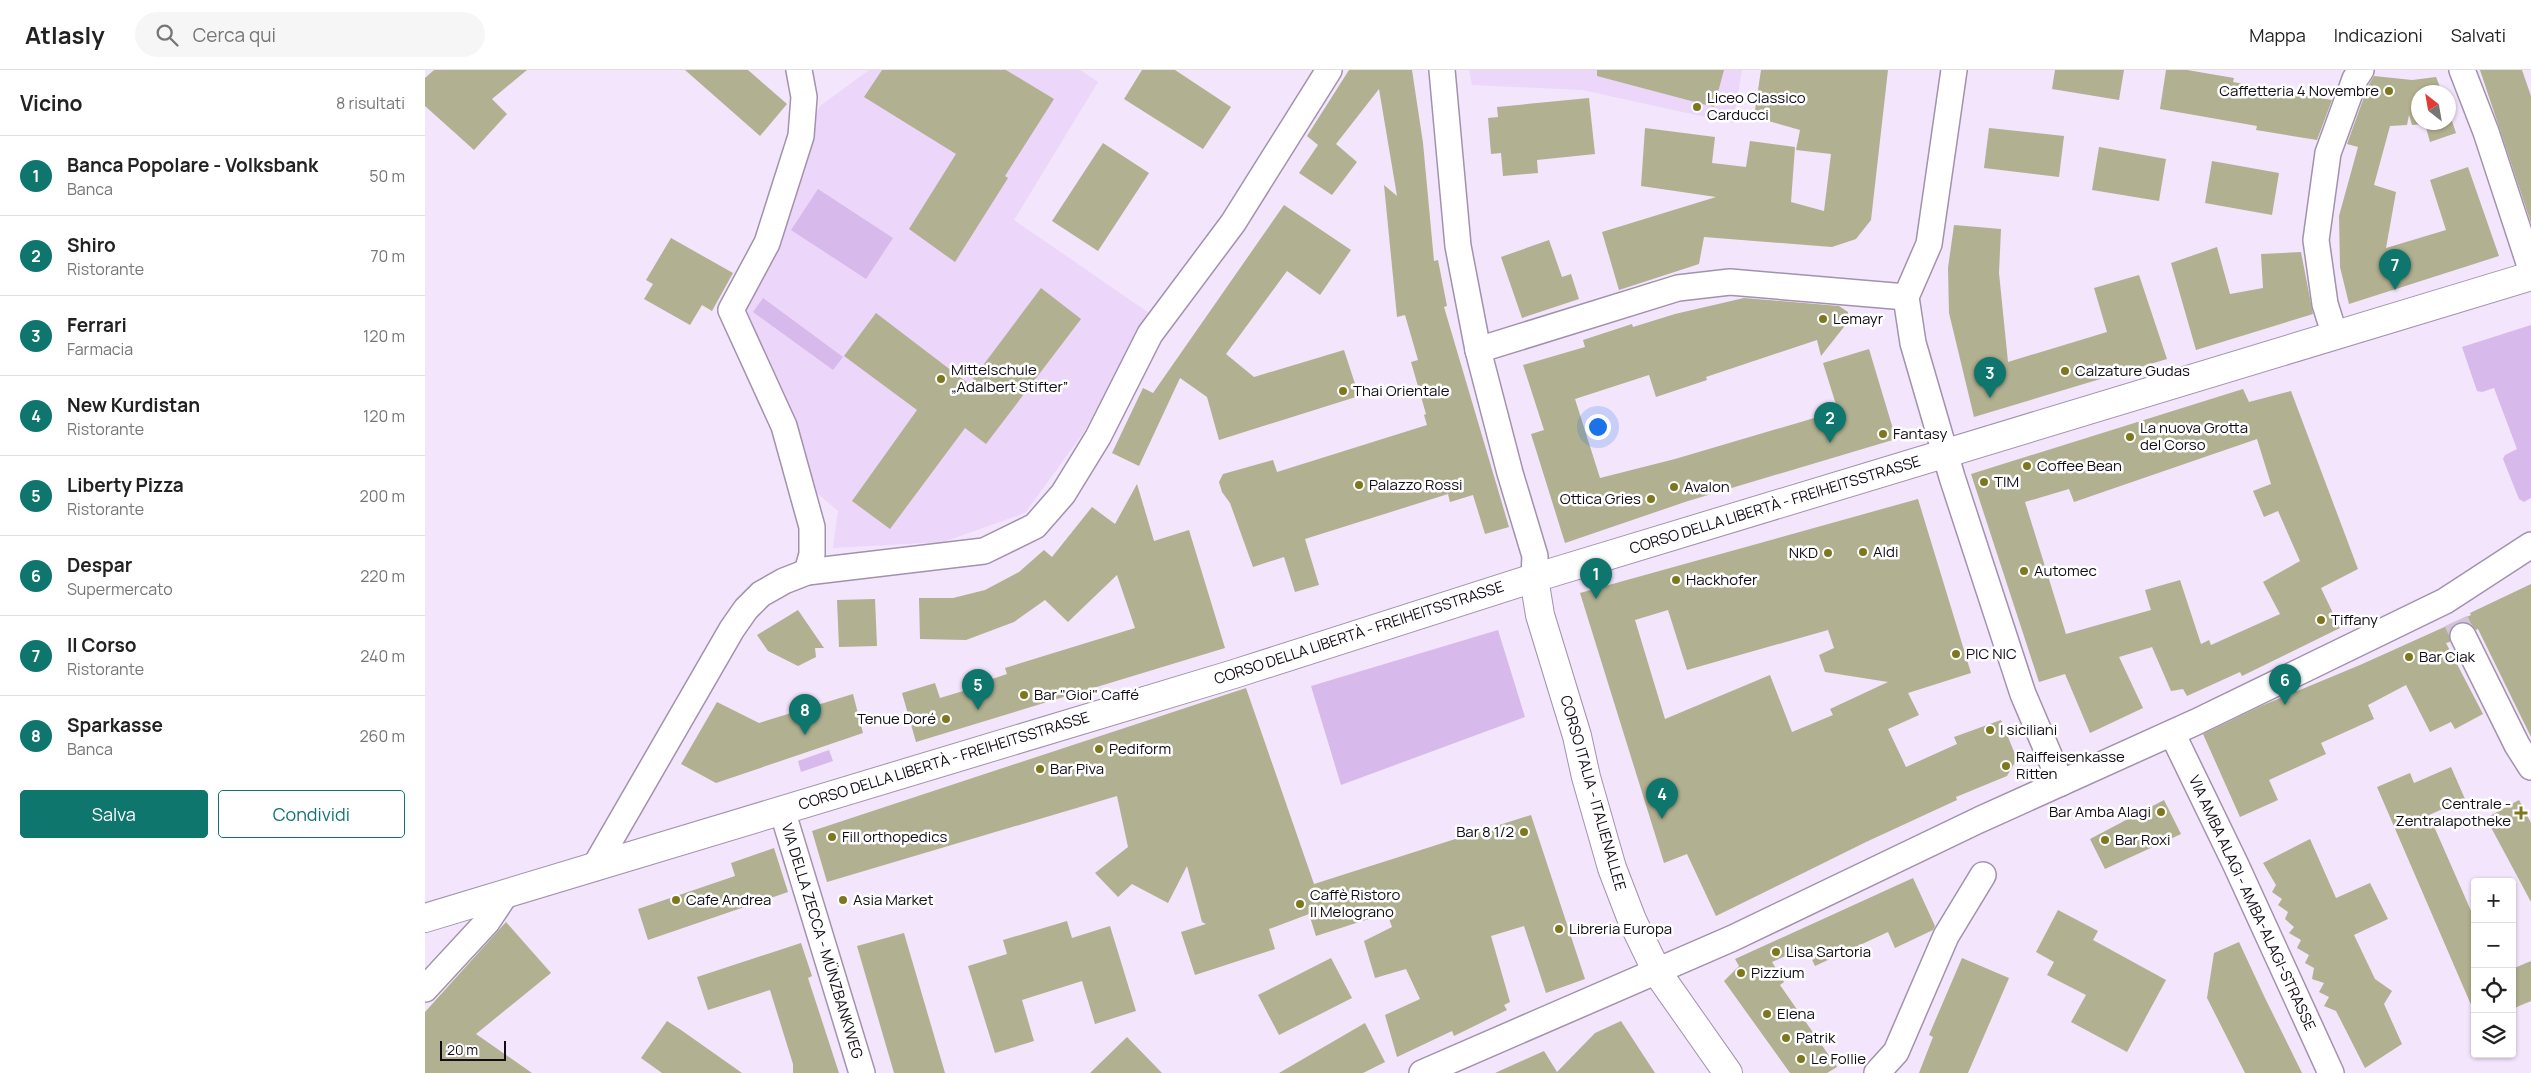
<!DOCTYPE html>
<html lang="it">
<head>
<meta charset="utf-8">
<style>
  body { margin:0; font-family:Manrope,sans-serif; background:#f6f6f6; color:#222 }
  .controls { position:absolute; right:15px; bottom:15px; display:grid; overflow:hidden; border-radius:5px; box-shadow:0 1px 4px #0004 }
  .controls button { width:45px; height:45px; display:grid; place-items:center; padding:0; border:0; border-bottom:1px solid #e0e0e0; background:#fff; color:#222; font:25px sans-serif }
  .compass { position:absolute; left:1986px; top:15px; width:45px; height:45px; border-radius:50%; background:#fff; box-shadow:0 1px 4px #0004; rotate:329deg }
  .scale { position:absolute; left:15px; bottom:12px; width:66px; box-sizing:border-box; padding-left:5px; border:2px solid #120c16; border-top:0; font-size:14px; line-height:18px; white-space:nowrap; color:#120c16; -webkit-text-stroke:4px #fff; paint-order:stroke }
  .you { position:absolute; left:1172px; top:356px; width:18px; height:18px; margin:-12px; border:4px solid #fff; border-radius:50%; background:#1a73e8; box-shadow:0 0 0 8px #1a73e833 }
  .badge { display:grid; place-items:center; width:32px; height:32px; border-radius:50%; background:#0f766e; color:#fff; font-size:16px; font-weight:700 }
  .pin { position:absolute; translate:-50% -41px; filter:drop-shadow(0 1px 2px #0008) }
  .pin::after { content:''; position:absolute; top:26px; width:18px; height:15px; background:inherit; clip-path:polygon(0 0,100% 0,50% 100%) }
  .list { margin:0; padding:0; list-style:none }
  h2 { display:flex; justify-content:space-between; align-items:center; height:65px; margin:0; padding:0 20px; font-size:21px }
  h2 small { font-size:16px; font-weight:400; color:#767676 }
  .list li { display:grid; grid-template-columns:32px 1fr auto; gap:15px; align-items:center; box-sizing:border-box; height:80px; padding:0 20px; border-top:1px solid #e0e0e0 }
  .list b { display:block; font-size:19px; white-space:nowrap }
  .list p { margin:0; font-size:16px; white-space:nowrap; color:#767676 }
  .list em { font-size:16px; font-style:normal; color:#767676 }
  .actions { display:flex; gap:10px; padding:15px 20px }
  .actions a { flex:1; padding:11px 0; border:1px solid #0f766e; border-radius:5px; text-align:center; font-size:18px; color:#0f766e }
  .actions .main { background:#0f766e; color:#fff }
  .icon { flex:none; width:28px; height:28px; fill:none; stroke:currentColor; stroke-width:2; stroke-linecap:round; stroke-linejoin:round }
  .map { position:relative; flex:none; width:2106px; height:1003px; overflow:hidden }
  header { display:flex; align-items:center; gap:30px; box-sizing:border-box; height:70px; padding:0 25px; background:#fff; border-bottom:1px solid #e0e0e0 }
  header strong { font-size:24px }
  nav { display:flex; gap:28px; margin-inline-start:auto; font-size:18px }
  .search { width:350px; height:45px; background:#f6f6f6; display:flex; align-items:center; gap:12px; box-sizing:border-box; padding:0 18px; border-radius:28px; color:#767676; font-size:19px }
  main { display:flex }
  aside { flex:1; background:#fff }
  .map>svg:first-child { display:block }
  .built { fill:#ecd6f9 }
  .green { fill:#d8b9eb }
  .building { fill:#b1b090; fill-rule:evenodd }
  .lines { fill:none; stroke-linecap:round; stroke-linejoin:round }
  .street-tunnel { stroke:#d1c4da; stroke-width:25; stroke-dasharray:25 12; stroke-linecap:butt }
  .street-casing { stroke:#a292ad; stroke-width:28 }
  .secondary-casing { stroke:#a292ad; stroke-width:30 }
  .primary-casing { stroke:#a292ad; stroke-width:30 }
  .street { stroke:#fff; stroke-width:25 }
  .secondary { stroke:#fff; stroke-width:28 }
  .primary { stroke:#fff; stroke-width:28 }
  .poi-dot { fill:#7d781e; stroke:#fff; stroke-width:2 }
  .labels { text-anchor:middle; stroke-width:5; stroke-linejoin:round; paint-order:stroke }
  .poi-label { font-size:15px; fill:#120c16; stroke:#fff; text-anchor:start }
  .street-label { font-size:15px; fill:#120c16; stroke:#fff }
</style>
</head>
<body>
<header>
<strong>Atlasly</strong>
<div class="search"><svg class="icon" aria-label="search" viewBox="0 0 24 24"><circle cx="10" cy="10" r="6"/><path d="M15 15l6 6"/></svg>Cerca qui</div>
<nav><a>Mappa</a><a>Indicazioni</a><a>Salvati</a></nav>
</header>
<main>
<aside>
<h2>Vicino<small>8 risultati</small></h2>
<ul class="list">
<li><span class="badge">1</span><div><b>Banca Popolare - Volksbank</b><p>Banca</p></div><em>50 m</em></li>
<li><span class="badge">2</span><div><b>Shiro</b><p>Ristorante</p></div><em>70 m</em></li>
<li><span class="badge">3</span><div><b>Ferrari</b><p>Farmacia</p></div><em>120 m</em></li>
<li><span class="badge">4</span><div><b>New Kurdistan</b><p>Ristorante</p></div><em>120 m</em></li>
<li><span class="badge">5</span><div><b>Liberty Pizza</b><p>Ristorante</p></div><em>200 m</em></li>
<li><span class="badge">6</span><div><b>Despar</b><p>Supermercato</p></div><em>220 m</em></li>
<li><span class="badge">7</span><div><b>Il Corso</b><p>Ristorante</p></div><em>240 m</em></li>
<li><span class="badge">8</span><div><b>Sparkasse</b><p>Banca</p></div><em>260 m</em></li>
</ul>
<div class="actions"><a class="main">Salva</a><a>Condividi</a></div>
</aside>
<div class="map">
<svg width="2106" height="1003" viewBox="0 0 2106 1003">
  <rect width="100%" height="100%" fill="#f3e5fc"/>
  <!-- built -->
  <g class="built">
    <path d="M444 0H655L673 12 589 150 724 243 659 362 600 443 518 472 408 478 413 441 386 418 312 239 387 51 395 36Z"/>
    <path d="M1044 0H1317L1308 53 1157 20 1047 15Z"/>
  </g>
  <!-- green -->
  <g class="green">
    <path d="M393 119 468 168 441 209 366 160Z"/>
    <path d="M338 228 418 287 408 300 328 242Z"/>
    <path d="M2106 255V428L2099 432 2094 429 2078 389 2080 385 2092 379 2069 318 2057 322 2052 321 2037 277Z"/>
    <path d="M1073 560 1100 647 916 715 886 616Z"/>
    <path d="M404 680 408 691 376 702 373 691Z"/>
  </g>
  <!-- building -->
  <g class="building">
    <path d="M9 0H102L67 29 82 44 49 80 0 36V8Z"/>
    <path d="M260 0H323L362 34 335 66Z"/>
    <path d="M457 0H581L629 29 580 106 583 108 530 192 484 159 531 84 439 27Z"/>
    <path d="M717 0H750L806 37 778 79 699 29Z"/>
    <path d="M924 0H987L998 73 1009 191 1013 190 1022 236 1019 237 1084 457 1060 464 1048 425 1025 432 1023 424 880 469 894 515 870 522 859 487 828 497 805 433 797 422 794 412 798 404 848 390 852 402 1002 355 999 345 1001 344 986 292 993 290 980 245 972 247 959 115 972 126 954 19 911 74 932 92 907 125 874 103 893 75 882 66Z"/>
    <path d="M1172 0H1299L1289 37 1172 6Z"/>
    <path d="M1336 0H1463L1446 150 1431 169 1407 177 1279 167 1274 194 1194 220 1177 162 1291 127 1216 116 1220 58 1290 67 1287 93 1321 97 1325 71 1370 77 1366 132 1399 141 1406 84 1371 80 1375 60 1329 47Z"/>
    <path d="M1630 0H1699L1694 30 1627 19Z"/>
    <path d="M1741 0H1762L1809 8 1808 12 1907 30 1892 70 1831 60 1832 56 1735 39Z"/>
    <path d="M2055 0H2097L2106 26V153Z"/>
    <path d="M1949 6 1987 10 2011 7 2017 22H1994V52H2024V42L2031 63 2005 72 2000 54 1987 55 1984 45 1982 55 1965 56 1949 115 1971 122 1961 178 2021 160 2005 110 2043 97 2074 186 1924 234 1915 197 1914 146 1933 77 1922 74 1943 16Z"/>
    <path d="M1164 28 1170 84 1112 90 1113 103 1078 106 1076 83 1066 84 1063 48 1073 47 1072 37Z"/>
    <path d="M1564 58 1639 66 1634 107 1559 98Z"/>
    <path d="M678 73 724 103 673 181 627 151Z"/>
    <path d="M1674 77 1741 89 1734 131 1667 120Z"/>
    <path d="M1787 91 1854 103 1847 145 1780 133Z"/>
    <path d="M859 135 926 180 895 225 862 201 801 284 829 307 919 280 934 326 794 370 782 327 755 308 714 396 687 383 718 318 728 323Z"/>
    <path d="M1529 155 1576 159 1574 203 1583 292 1682 262 1669 218 1714 205 1742 289 1549 347 1524 243 1523 198Z"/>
    <path d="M246 168 308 203 287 241 277 235 265 255 219 229 228 214 221 210Z"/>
    <path d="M1124 170 1137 207 1146 204 1154 229 1097 248 1076 187Z"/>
    <path d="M1792 177 1805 224 1838 218 1836 184 1876 182 1888 244 1771 280 1746 193Z"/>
    <path d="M616 218 656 249 561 374 540 358 465 459 427 431 492 340 419 286 451 243 544 314Z"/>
    <path d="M1319 228 1414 236 1423 242 1422 253 1396 286 1392 270 1281 307 1282 310 1231 327 1224 305 1150 329 1175 408 1250 389 1413 341 1398 293 1444 279 1471 369 1263 431 1140 473 1106 364 1119 360 1098 295 1160 277 1158 270 1207 254 1208 257 1250 244Z"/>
    <path d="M1818 319 1824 332 1866 321 1933 499 1896 518 1915 558 1817 606 1815 602 1762 626 1758 619 1746 621 1727 577 1694 587 1718 638 1665 663 1640 604 1614 612 1546 404ZM1832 369 1846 414 1828 421 1839 447 1853 441 1875 491 1838 512 1855 544 1786 575 1784 570 1776 574 1755 510 1720 520 1726 540 1641 564 1600 432 1644 419 1649 432Z"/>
    <path d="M712 414 729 471 764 460 800 578 491 672 477 623 510 613 515 628 568 612 567 609 582 604 580 598 710 558 692 505 643 552 620 530 589 552 541 570 495 569 494 528H528L560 520 594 502 619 480 627 487 667 437 690 454Z"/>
    <path d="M1493 429 1546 603 1483 623 1494 645 1463 659 1481 697 1532 674 1529 667 1576 650 1592 689 1582 706 1531 727 1532 730 1441 772 1291 846 1262 784 1239 793 1155 523ZM1243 540 1262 600 1403 560 1409 578 1394 585 1400 602 1463 612 1405 639 1408 645 1367 662 1345 605 1240 649 1210 550Z"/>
    <path d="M2106 514V667L2053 559 2051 560 2046 554 2039 552 2032 553 2026 558 2025 572 2021 573 2058 644 2030 659 2026 652 2005 662 1981 615 1943 635 1949 649 1896 673 1901 684 1844 710 1853 730 1815 747 1778 664 1836 636 1935 595 2046 545 2045 543Z"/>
    <path d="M450 529 452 576 414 577 412 530Z"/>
    <path d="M373 540 399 578H390L391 587 373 596 343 581 332 565Z"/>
    <path d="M821 618 889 814 1106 745 1160 909 1121 923 1099 856 1066 866 1085 932 1079 935 1082 940 1029 966 1027 961 972 987 960 945 995 929 981 899 950 908 939 871 967 857 962 843 891 866 884 844 844 859 850 879 770 905 756 862 781 854 777 852 762 796 743 833 707 814 693 827 670 803 703 777 692 726 402 812 387 761Z"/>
    <path d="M428 624 438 663 291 713 256 694 292 632 334 653Z"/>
    <path d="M2026 697 2040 729 2004 745 2050 850V944L1952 717 1985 703 1989 713Z"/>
    <path d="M1739 730 1756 764 1680 799 1665 769Z"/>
    <path d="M2094 730 2106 753V832L2061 748Z"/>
    <path d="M1885 769 1911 828 1945 813 1963 849 1929 865 1950 909 1967 921 1959 934 1977 974 1940 998 1911 941 1899 936 1904 927 1894 922 1899 913 1887 909 1889 898 1880 893 1884 885 1872 878 1876 870 1864 863 1869 857 1860 849 1863 842 1853 835 1857 829 1847 822 1851 815 1838 793Z"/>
    <path d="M349 778 363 822 223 870 213 839 310 806 306 793Z"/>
    <path d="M1488 808 1510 856 1508 860 1470 878 1463 862 1390 896 1381 877 1347 892 1359 912 1355 915 1412 997 1402 1003H1365L1299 911 1314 896 1310 889Z"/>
    <path d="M1633 840 1673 861 1668 870 1741 910 1702 982 1646 952 1661 925 1622 905 1629 892 1611 882Z"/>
    <path d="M642 851 647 868 685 856 711 941 670 954 657 911 597 930 609 971 570 983 543 896 582 884 578 870Z"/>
    <path d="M81 852 126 903 51 964 107 1003H0V942Z"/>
    <path d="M479 863 520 1003H469L432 876Z"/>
    <path d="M1814 872 1840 928 1877 1003H1820L1782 928 1789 883Z"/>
    <path d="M376 873 387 906 383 908 414 1003H368V994L345 920 283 940 272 907Z"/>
    <path d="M906 888 927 928 854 965 833 925Z"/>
    <path d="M1537 888 1584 908 1543 1003H1494L1508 967 1504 965Z"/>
    <path d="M2106 891V931L2087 939V899Z"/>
    <path d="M242 951 256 960 317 1003H237L216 988Z"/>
    <path d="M1196 951 1230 1003H1070L1119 981 1132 1002 1170 963Z"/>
    <path d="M940 953 960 992 938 1003H854Z"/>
    <path d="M702 967 737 1003H665Z"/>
  </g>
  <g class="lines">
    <!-- street-tunnel -->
    <path class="street-tunnel" d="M2031 551 2038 566"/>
    <!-- street casing -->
    <g class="street-casing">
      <g id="street">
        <path d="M374 0 379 27 376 66 342 173 306 240 359 356 387 457V484L382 502"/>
        <path d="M1017 0 1033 176 1053 280 1085 403 1110 486 1109 508"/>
        <path d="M1529 0 1504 174 1481 227 1488 273 1527 407 1598 624 1636 713"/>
        <path d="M2037 0 2061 62 2106 199"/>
        <path d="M1910 266 1900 234 1891 170 1903 83 1930 9 1936 0"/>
        <path d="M1053 280 1253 218 1305 212 1481 227"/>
        <path d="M2038 566 2092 675 2106 697"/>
        <path d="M1747 663 1810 793 1906 1003"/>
        <path d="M357 740 437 1003"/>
        <path d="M169 798 307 559 321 539 336 524 359 511 382 502 559 481 610 456 638 424 673 367 725 264 808 153 904 0"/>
        <path d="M0 919 62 852 80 825"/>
        <path d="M997 1003 1308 868 1554 750 1771 652 2020 531 2106 475"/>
        <path d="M1452 1003 1471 982 1521 866 1558 805"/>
      </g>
    </g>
    <!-- secondary casing -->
    <g class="secondary-casing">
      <path id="secondary" d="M0 848 809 604 1109 508"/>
    </g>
    <!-- primary casing -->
    <g class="primary-casing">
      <path id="primary" d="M1303 1003 1232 902 1207 850 1187 798 1161 707 1152 666 1115 545 1109 508 2106 206"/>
    </g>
    <!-- street -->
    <use href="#street" class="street"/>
    <!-- secondary -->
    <use href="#secondary" class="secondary"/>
    <!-- primary -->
    <use href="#primary" class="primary"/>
  </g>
  <!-- markers -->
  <g class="poi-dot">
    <circle cx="1964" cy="21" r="5"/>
    <circle cx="1272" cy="37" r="5"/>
    <circle cx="1398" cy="249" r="5"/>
    <circle cx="1640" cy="301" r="5"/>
    <circle cx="516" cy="309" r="5"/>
    <circle cx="918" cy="321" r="5"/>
    <circle cx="1458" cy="364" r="5"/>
    <circle cx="1705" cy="367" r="5"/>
    <circle cx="1602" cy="396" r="5"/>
    <circle cx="1559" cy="412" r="5"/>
    <circle cx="934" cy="415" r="5"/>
    <circle cx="1249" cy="417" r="5"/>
    <circle cx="1226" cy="429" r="5"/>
    <circle cx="1438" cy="482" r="5"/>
    <circle cx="1403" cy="483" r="5"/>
    <circle cx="1599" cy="501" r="5"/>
    <circle cx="1251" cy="510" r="5"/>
    <circle cx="1896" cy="550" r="5"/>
    <circle cx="1531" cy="584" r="5"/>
    <circle cx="1984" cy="587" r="5"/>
    <circle cx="599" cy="625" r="5"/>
    <circle cx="521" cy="649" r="5"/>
    <circle cx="1565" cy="660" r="5"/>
    <circle cx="674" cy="679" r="5"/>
    <circle cx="1581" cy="696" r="5"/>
    <circle cx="615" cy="699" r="5"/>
    <circle cx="1736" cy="742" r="5"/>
    <path d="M2093.5 735.5h5v5h5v5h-5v5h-5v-5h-5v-5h5z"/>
    <circle cx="1099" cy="762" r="5"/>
    <circle cx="407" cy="767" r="5"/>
    <circle cx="1680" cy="770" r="5"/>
    <circle cx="251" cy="830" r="5"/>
    <circle cx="418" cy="830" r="5"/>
    <circle cx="875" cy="834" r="5"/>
    <circle cx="1134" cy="859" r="5"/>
    <circle cx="1351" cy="882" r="5"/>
    <circle cx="1316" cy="903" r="5"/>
    <circle cx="1342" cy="944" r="5"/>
    <circle cx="1361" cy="968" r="5"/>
    <circle cx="1376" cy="989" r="5"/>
  </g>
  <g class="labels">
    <!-- poi labels -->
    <g class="poi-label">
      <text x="1954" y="26" text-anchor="end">Caffetteria 4 Novembre</text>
      <text x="1282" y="33">Liceo Classico<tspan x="1282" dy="17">Carducci</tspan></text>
      <text x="1408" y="254">Lemayr</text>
      <text x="526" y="305">Mittelschule<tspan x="526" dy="17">„Adalbert Stifter”</tspan></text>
      <text x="1650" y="306">Calzature Gudas</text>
      <text x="928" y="326">Thai Orientale</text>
      <text x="1715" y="363">La nuova Grotta<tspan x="1715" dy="17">del Corso</tspan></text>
      <text x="1468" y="369">Fantasy</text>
      <text x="1612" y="401">Coffee Bean</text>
      <text x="1569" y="417">TIM</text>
      <text x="944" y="420">Palazzo Rossi</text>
      <text x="1259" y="422">Avalon</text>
      <text x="1216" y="434" text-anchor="end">Ottica Gries</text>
      <text x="1448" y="487">Aldi</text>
      <text x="1393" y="488" text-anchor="end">NKD</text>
      <text x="1609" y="506">Automec</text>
      <text x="1261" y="515">Hackhofer</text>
      <text x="1906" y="555">Tiffany</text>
      <text x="1541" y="589">PIC NIC</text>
      <text x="1994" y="592">Bar Ciak</text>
      <text x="609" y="630">Bar "Gioi" Caffé</text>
      <text x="511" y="654" text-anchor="end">Tenue Doré</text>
      <text x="1575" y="665">I siciliani</text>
      <text x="684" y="684">Pediform</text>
      <text x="1591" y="692">Raiffeisenkasse<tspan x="1591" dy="17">Ritten</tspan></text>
      <text x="625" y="704">Bar Piva</text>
      <text x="2086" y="739" text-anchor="end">Centrale -<tspan x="2086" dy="17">Zentralapotheke</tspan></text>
      <text x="1726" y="747" text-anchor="end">Bar Amba Alagi</text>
      <text x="1089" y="767" text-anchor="end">Bar 8 1/2</text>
      <text x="417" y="772">Fill orthopedics</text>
      <text x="1690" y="775">Bar Roxi</text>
      <text x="885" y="830">Caffè Ristoro<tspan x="885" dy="17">Il Melograno</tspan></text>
      <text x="261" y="835">Cafe Andrea</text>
      <text x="428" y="835">Asia Market</text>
      <text x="1144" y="864">Libreria Europa</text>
      <text x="1361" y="887">Lisa Sartoria</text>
      <text x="1326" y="908">Pizzium</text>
      <text x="1352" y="949">Elena</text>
      <text x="1371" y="973">Patrik</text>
      <text x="1386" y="994">Le Follie</text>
    </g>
    <!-- street labels -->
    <g class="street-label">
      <text transform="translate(1350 435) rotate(-17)" y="5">CORSO DELLA LIBERTÀ - FREIHEITSSTRASSE</text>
      <text transform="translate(934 563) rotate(-18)" y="5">CORSO DELLA LIBERTÀ - FREIHEITSSTRASSE</text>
      <text transform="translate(519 691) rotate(-17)" y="5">CORSO DELLA LIBERTÀ - FREIHEITSSTRASSE</text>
      <text transform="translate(1168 723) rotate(74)" y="5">CORSO ITALIA - ITALIENALLEE</text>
      <text transform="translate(1827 833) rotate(65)" y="5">VIA AMBA ALAGI - AMBA-ALAGI-STRASSE</text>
      <text transform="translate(397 871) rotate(73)" y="5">VIA DELLA ZECCA - MÜNZBANKWEG</text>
    </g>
  </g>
</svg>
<div class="controls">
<button>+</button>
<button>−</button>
<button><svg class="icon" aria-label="locate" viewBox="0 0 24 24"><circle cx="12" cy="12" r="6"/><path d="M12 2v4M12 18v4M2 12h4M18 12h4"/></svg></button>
<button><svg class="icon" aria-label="layers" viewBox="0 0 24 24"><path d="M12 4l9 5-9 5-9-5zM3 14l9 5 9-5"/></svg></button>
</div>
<svg class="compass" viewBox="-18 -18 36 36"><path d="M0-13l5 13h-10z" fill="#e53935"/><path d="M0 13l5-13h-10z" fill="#767676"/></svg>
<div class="scale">20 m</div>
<div class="you"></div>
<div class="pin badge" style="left:1171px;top:529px">1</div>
<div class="pin badge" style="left:1405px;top:373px">2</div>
<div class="pin badge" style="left:1565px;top:328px">3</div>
<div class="pin badge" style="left:1237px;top:749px">4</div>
<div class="pin badge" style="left:553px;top:640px">5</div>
<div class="pin badge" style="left:1860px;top:635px">6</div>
<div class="pin badge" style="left:1970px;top:220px">7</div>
<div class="pin badge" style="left:380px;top:665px">8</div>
</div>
</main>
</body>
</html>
